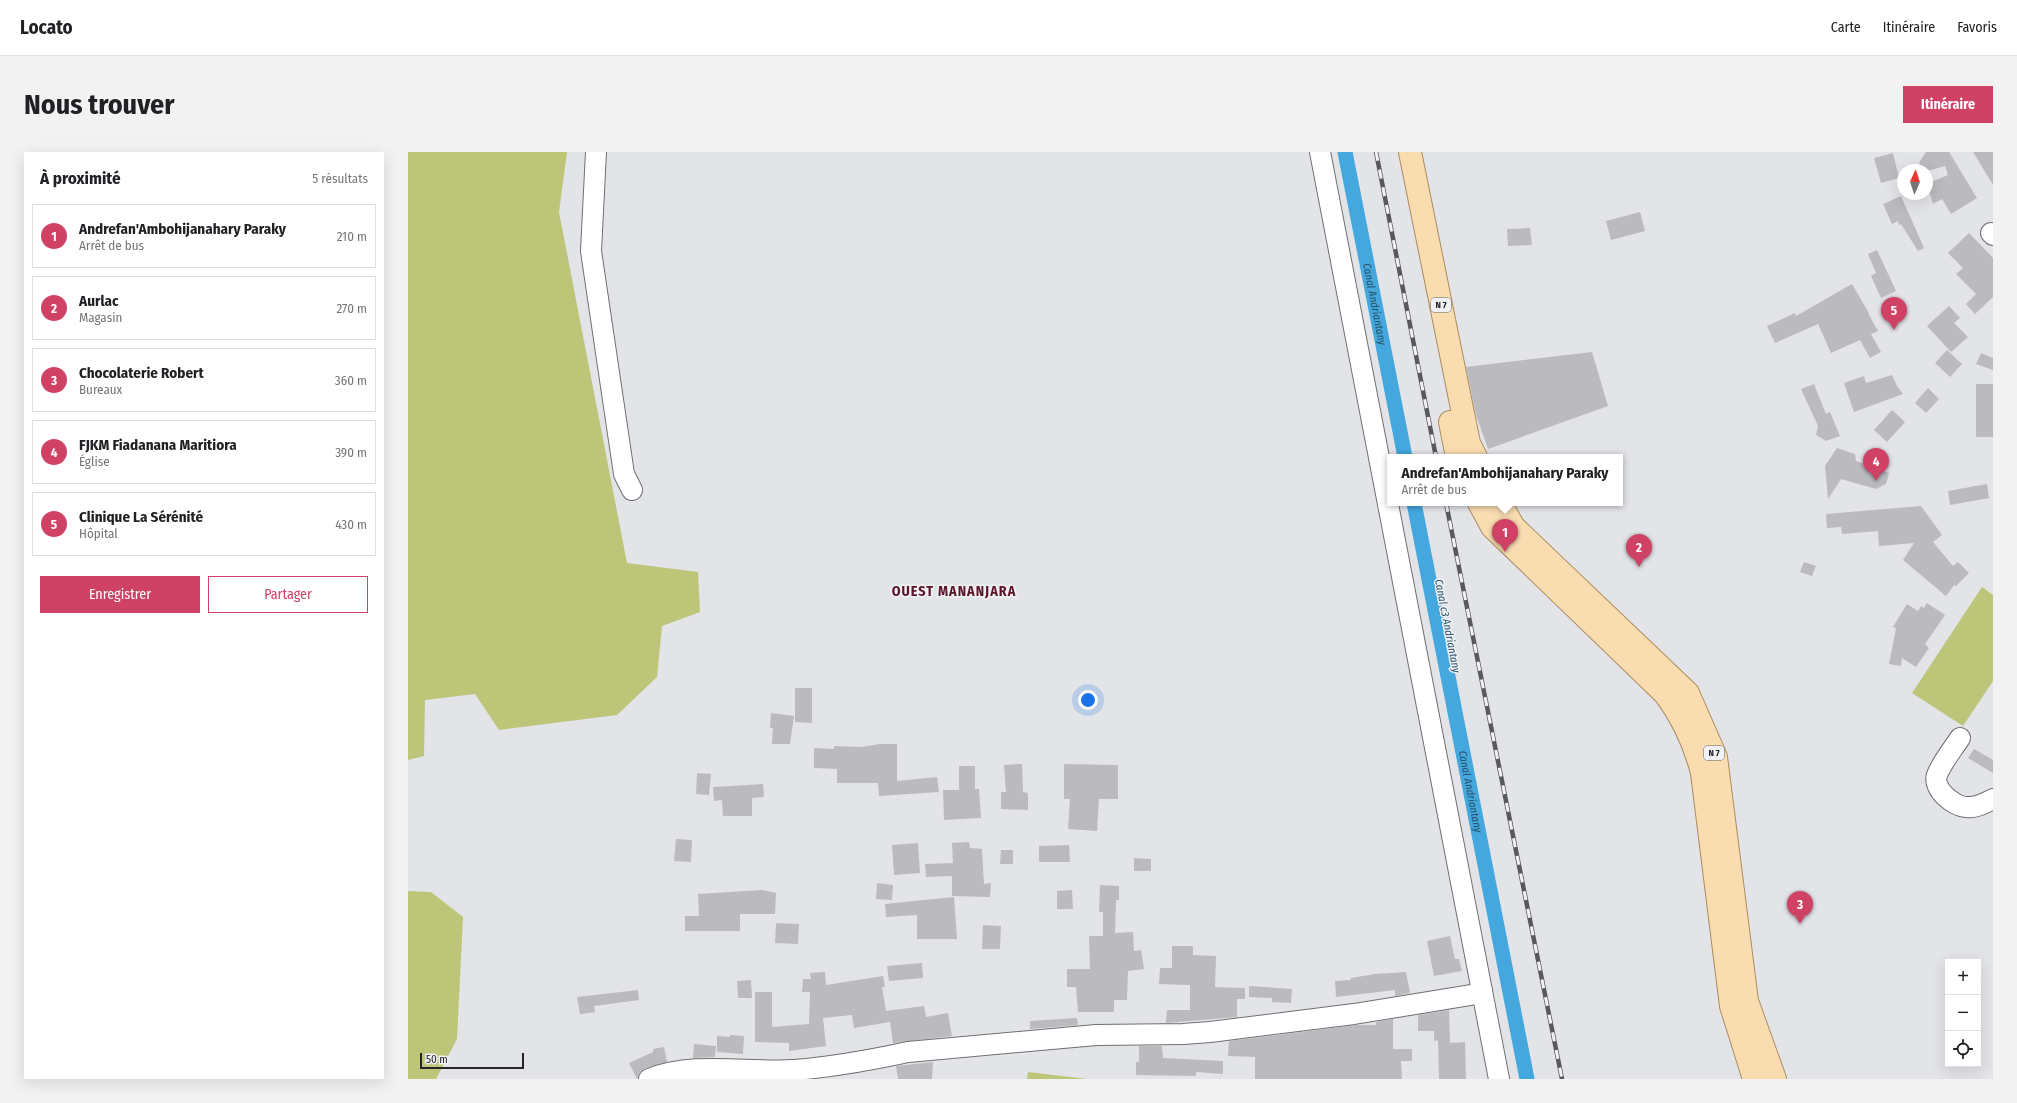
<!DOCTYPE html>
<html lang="fr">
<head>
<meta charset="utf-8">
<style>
  body { margin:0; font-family:"Fira Sans Condensed",sans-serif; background:#f2f2f2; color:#202124 }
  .controls { position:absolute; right:12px; bottom:12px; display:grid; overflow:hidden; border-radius:0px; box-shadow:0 4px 16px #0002 }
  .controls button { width:36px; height:36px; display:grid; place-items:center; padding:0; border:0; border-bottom:1px solid #e0e0e0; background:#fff; color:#202124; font:20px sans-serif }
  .compass { position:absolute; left:1489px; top:12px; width:36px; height:36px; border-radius:50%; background:#fff; box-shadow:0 4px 16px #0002; rotate:3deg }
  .scale { position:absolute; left:12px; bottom:10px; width:104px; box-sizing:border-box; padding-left:4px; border:2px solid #252527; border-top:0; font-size:11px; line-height:14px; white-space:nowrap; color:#252527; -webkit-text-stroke:3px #f1f2f6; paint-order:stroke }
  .you { position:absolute; left:680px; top:548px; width:14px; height:14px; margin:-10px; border:3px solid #fff; border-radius:50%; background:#1a73e8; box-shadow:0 0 0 6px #1a73e833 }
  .badge { display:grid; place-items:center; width:26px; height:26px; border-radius:50%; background:#d04166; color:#fff; font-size:13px; font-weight:700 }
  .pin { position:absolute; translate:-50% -33px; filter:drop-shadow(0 1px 2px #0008) }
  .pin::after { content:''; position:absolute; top:21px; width:14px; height:12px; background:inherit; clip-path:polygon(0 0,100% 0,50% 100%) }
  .popup { position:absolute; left:979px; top:302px; width:236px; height:52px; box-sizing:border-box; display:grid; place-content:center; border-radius:0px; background:#fff; filter:drop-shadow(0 1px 3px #0005); font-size:13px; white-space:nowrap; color:#757577 }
  .popup b { font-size:15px; color:#202124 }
  .popup::after { content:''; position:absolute; left:50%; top:100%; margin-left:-8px; border:8px solid transparent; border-top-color:#fff }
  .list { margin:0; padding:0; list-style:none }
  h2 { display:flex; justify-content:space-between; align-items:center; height:52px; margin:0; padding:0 16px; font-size:17px }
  h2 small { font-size:13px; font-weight:400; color:#757577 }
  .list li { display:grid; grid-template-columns:26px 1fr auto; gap:12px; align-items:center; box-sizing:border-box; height:64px; margin:0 8px 8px; padding:0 8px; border:1px solid #e0e0e0; border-radius:0px }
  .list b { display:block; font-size:15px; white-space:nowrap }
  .list p { margin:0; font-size:13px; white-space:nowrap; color:#757577 }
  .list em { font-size:13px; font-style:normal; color:#757577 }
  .actions { display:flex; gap:8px; padding:12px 16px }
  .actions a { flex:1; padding:9px 0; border:1px solid #d04166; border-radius:0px; text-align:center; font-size:14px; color:#d04166 }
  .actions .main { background:#d04166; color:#fff }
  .icon { flex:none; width:22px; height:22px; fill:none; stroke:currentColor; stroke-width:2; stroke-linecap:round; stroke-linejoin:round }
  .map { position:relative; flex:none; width:1585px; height:927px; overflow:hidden; border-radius:0px }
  header { display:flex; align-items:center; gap:24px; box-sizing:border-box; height:56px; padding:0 20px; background:#fff; border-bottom:1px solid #e0e0e0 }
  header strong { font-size:19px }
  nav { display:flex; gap:22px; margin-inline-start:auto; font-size:14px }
  .intro { display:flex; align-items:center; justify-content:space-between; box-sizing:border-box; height:96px; padding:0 24px }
  h1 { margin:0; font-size:28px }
  .button { padding:10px 18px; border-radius:0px; background:#d04166; color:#fff; font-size:14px; font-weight:700 }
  main { display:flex; gap:24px; padding:0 24px }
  aside { flex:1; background:#fff; border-radius:0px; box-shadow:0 4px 16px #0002 }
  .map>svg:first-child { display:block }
  .green { fill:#bcc578 }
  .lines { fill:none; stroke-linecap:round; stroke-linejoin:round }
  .stream { stroke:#44a7dd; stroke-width:4 }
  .canal { stroke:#44a7dd; stroke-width:15 }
  .building { fill:#bbbabe }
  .minor-casing { stroke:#6e6f73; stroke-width:22 }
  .major-casing { stroke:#ac8c5e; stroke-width:24 }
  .minor { stroke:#fff; stroke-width:20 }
  .major { stroke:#f9dcb0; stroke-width:22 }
  .rail-casing { stroke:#58595b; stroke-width:4.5 }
  .rail { stroke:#f1f2f6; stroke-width:3; stroke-dasharray:9; stroke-linecap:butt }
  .labels { text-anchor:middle; stroke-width:3; stroke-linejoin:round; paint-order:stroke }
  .shield { fill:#f1f2f6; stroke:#626265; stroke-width:1 }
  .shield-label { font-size:9px; font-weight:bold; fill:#252527 }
  .water-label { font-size:11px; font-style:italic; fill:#264f66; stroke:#f1f2f6 }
  .district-label { font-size:14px; font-weight:bold; letter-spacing:1px; fill:#5a1528; stroke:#f1f2f6 }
</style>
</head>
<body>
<header>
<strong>Locato</strong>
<nav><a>Carte</a><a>Itinéraire</a><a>Favoris</a></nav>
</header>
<div class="intro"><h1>Nous trouver</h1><a class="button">Itinéraire</a></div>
<main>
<aside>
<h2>À proximité<small>5 résultats</small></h2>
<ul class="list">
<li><span class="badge">1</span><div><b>Andrefan'Ambohijanahary Paraky</b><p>Arrêt de bus</p></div><em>210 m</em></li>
<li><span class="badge">2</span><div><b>Aurlac</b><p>Magasin</p></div><em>270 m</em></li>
<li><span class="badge">3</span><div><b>Chocolaterie Robert</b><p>Bureaux</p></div><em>360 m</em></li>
<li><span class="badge">4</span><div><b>FJKM Fiadanana Maritiora</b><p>Église</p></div><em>390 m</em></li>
<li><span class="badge">5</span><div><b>Clinique La Sérénité</b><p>Hôpital</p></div><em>430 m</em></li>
</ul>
<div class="actions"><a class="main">Enregistrer</a><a>Partager</a></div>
</aside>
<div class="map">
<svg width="1585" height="927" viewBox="0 0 1585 927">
  <rect width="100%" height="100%" fill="#e3e4e8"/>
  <!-- green -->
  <g class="green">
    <path d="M0 0H159L151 60 219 411 290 420 292 460 254 474 249 525 209 563 91 578 67 542 17 548 16 604 0 608Z"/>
    <path d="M1574 435 1585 443V529L1555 574 1504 541Z"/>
    <path d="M0 739 23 740 55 765 49 887 28 927H0Z"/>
    <path d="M620 920 679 927H619Z"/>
  </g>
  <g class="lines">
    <!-- stream -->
    <g class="stream">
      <path d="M939 0 998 305"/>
      <path d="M1007 351 1055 600"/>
    </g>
    <!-- canal -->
    <g class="canal">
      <path id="s1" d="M937 0 997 305"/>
      <path id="s2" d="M1006 351 1119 927"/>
    </g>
  </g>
  <!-- building -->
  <g class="building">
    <path d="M1518 0H1541L1569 46 1543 62 1534 47 1525 52 1519 32 1540 23 1537 14 1523 18H1514L1511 11Z"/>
    <path d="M1565 0H1585V33Z"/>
    <path d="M1485 1 1491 26 1473 31 1466 6Z"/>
    <path d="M1493 44 1516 96 1510 99 1493 72 1491 73 1490 69 1484 72 1475 52Z"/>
    <path d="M1232 60 1237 79 1203 88 1198 69Z"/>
    <path d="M1122 76 1124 93 1100 94 1099 77Z"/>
    <path d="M1561 81 1585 106V145L1567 162 1558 152 1568 142 1548 122 1555 116 1540 101Z"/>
    <path d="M1469 98 1488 139 1473 146 1463 124 1468 121 1460 102Z"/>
    <path d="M1444 132 1461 161H1460L1470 179 1463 182 1473 200 1462 206 1452 188 1423 201 1410 172 1367 191 1359 174 1387 161 1388 164Z"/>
    <path d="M1541 154 1552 166 1546 171 1560 185 1543 200 1519 174Z"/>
    <path d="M1539 198 1554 212 1542 225 1527 211Z"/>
    <path d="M1184 200 1200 254 1080 297 1068 263 1058 215Z"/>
    <path d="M1573 201 1585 206V218L1568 212Z"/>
    <path d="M1484 223 1489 234 1495 242 1446 260 1436 231 1456 224 1458 231Z"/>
    <path d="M1406 232 1418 262 1422 260 1432 284 1418 289 1408 283 1410 274 1393 237Z"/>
    <rect x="1568" y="232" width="17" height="53"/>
    <path d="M1520 236 1531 247 1518 261 1507 251Z"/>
    <path d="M1484 258 1497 270 1479 290 1466 278Z"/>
    <path d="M1429 296 1447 302 1448 309 1481 321 1478 332 1468 337 1433 327 1420 347 1417 314Z"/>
    <path d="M1579 332 1581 346 1542 353 1540 339Z"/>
    <path d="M1513 354 1534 383 1525 390 1545 414 1550 410 1561 421 1548 434 1546 433 1538 444 1495 408 1506 391 1471 394 1470 379 1434 382 1433 375 1419 376 1418 362Z"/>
    <path d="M1396 410 1408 414 1404 424 1392 420Z"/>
    <path d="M1519 451 1537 463 1517 492 1521 496 1508 515 1494 506 1493 514 1481 512 1488 476 1485 475 1499 452 1510 459 1513 454 1516 456Z"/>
    <path d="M387 536H404V571L387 570Z"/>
    <path d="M363 561 386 564 382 592H364L365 576H362Z"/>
    <path d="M472 592H489V629L529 625 531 640 471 644 470 631H429V617L406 616V596L426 597V594L453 595Z"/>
    <path d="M1566 597 1585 608V621L1560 606Z"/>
    <path d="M614 612 615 640 620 641V658L593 657V640H598L596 613Z"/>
    <path d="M656 612 710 613V647H691L689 679 660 677 662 647H656Z"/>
    <path d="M551 614H567V637H571L573 666 536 668 535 638H551Z"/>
    <path d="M289 621 303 622 301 643 288 642Z"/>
    <path d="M355 632 356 645 344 646V664H315L314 648 306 649 305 635Z"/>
    <path d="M268 687 284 688 283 710 266 709Z"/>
    <path d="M561 690 562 696 574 697 576 732 583 731 582 745 544 744V724L518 725 517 712 545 711 544 691Z"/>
    <path d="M510 691 512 721 486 723 484 693Z"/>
    <path d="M661 693 662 710H631V694Z"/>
    <path d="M593 698H605V712H592Z"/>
    <path d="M726 706 743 707V719H726Z"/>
    <path d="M469 731 485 733 484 748 468 747Z"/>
    <path d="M692 733 711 734V748H708L707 781 725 780 726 799 733 798 736 817 720 819 719 848H706V860H670L668 835H659V817H682L681 784H695V760H691Z"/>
    <path d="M354 738 368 741 367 762H332V779H277V764H291L290 742Z"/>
    <path d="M664 738 665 757H649V739Z"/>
    <path d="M546 745 549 787H509V763L478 765 477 752Z"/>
    <path d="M368 771 391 772 390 792 367 791Z"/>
    <path d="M575 773 593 774 592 797H574Z"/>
    <path d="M1042 784 1047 807H1051L1054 819 1026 824 1019 789Z"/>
    <path d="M764 794H785V803L808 804 807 835 837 836V847H829V865L758 871 759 858H782V833L751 832 752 816H764Z"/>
    <path d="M514 811 515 826 481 829 479 814Z"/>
    <path d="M417 820 418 833 475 824 477 835H474L478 859 516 854 518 865 540 861 544 884 485 891 482 870 446 876 444 863 415 866 418 894 381 899V891L347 890V840H364V875L401 872 402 840H394L395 827H403L402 821Z"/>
    <path d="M998 820 1002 841 987 844V838L928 845 927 829 943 828V826L967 822Z"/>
    <path d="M343 828 344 846H330L329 829Z"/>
    <path d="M841 834 884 837 883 851 864 850V846L841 845Z"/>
    <path d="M230 838 231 848 186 854 187 860 172 862 169 845Z"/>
    <path d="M1041 858 1042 891 1057 890 1058 927H1031L1030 888 1026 889V879H1010V863Z"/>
    <path d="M669 866 670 873 622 877V869Z"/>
    <path d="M985 867V897H1004V909H993L994 927H847V905L820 904 821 889 949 873H968V870Z"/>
    <path d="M322 883 336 884 335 902 309 900V884L322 885Z"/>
    <path d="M286 892 308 894 307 905 285 906Z"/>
    <path d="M731 894H754L755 906 815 909V922L788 920V924L728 923V910H731Z"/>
    <path d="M256 895 259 910 237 916 232 920 229 927 221 911 245 900V897Z"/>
    <path d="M525 910 524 927H490L488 914Z"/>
  </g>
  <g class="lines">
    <!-- minor casing -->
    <g class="minor-casing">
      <g id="minor">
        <path d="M188 0 183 99 216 322 224 338"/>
        <path d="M912 0 1091 927"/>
        <path d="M1583 81 1585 83"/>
        <path d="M1552 586C1545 597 1534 610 1529 623 1524 637 1546 655 1559 655 1569 656 1577 651 1585 647"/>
        <path d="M241 927C286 909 339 921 386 918 424 915 463 908 500 900L688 883 775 882 802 880 946 862 1069 842 1074 839"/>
      </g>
    </g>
    <!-- major casing -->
    <g class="major-casing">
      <g id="major">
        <path d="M1002 0 1061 291 1068 305"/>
        <path d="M1042 270 1049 305"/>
        <path d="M1071 351 1084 375 1257 542C1274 565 1287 593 1294 621L1323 854 1346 927"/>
        <path d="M1092 351 1106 375 1280 541 1308 605 1339 849 1367 927"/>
      </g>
    </g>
    <!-- minor -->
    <use href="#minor" class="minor"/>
    <!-- major -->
    <use href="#major" class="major"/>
    <!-- rail casing -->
    <g class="rail-casing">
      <g id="rail">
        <path d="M968 0 1028 305"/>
        <path d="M1038 351 1154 927"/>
      </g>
    </g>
    <!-- rail -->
    <use href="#rail" class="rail"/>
  </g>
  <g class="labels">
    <!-- shield labels -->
    <g class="shield">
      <rect x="1023" y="146" width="20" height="14" rx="3"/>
      <rect x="1296" y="594" width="20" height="14" rx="3"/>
    </g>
    <g class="shield-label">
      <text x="1033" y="156">N 7</text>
      <text x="1306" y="604">N 7</text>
    </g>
    <!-- water labels -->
    <g class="water-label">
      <text dy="4" stroke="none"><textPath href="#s1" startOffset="155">Canal Andriantany</textPath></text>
      <text transform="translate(1040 474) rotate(79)" y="4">Canal c3 Andriantany</text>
      <text dy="4" stroke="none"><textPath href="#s2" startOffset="294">Canal Andriantany</textPath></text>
    </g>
    <!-- district labels -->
    <g class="district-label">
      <text x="546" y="444">OUEST MANANJARA</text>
    </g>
  </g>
</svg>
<div class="controls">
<button>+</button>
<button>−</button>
<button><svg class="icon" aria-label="locate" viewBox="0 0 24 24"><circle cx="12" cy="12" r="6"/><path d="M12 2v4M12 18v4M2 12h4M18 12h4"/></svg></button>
</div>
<svg class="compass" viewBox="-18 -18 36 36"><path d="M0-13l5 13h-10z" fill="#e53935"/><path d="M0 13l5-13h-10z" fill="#757577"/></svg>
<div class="scale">50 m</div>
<div class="you"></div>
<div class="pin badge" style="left:1097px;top:400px">1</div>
<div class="popup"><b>Andrefan'Ambohijanahary Paraky</b>Arrêt de bus</div>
<div class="pin badge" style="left:1231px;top:415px">2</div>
<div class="pin badge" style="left:1392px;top:772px">3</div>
<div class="pin badge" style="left:1468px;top:329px">4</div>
<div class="pin badge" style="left:1486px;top:178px">5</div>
</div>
</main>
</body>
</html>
